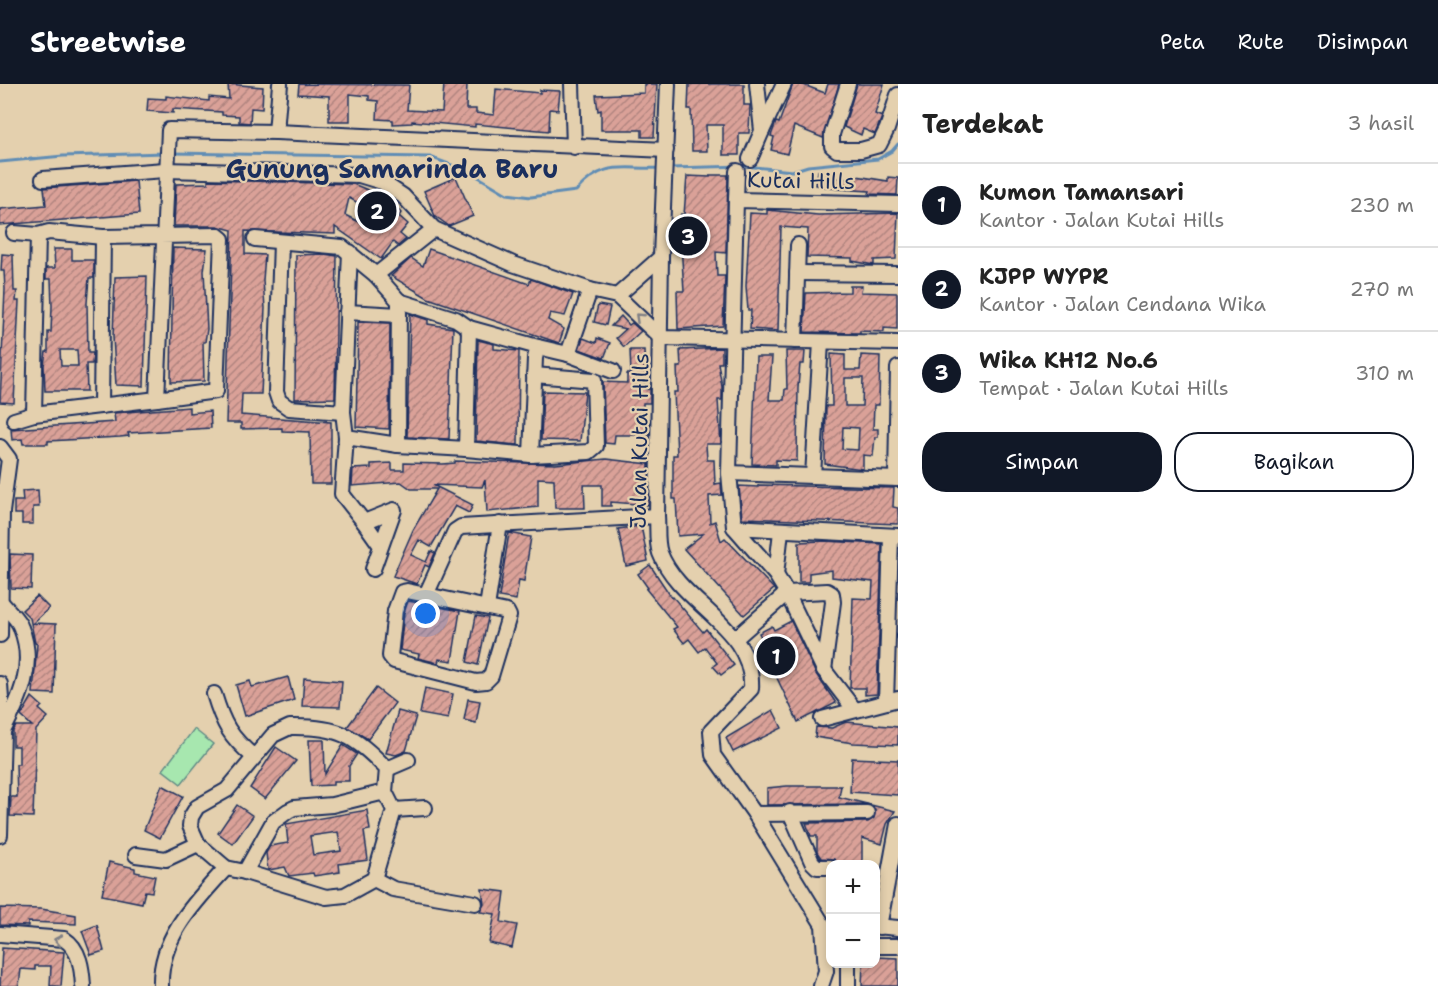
<!DOCTYPE html>
<html lang="id">
<head>
<meta charset="utf-8">
<style>
  body { margin:0; font-family:"Shantell Sans",sans-serif; background:#f6f6f6; color:#222 }
  .controls { position:absolute; right:18px; bottom:18px; display:grid; overflow:hidden; border-radius:12px; box-shadow:0 3px 9px #0003 }
  .controls button { width:54px; height:54px; display:grid; place-items:center; padding:0; border:0; border-bottom:2px solid #e0e0e0; background:#fff; color:#222; font:30px sans-serif }
  .you { position:absolute; left:426px; top:530px; width:21px; height:21px; margin:-15px; border:4px solid #fff; border-radius:50%; background:#1a73e8; box-shadow:0 0 0 9px #1a73e833 }
  .badge { display:grid; place-items:center; width:39px; height:39px; border-radius:50%; background:#111827; color:#fff; font-size:20px; font-weight:700 }
  .pin { position:absolute; translate:-50% -50%; border:3px solid #fff; box-shadow:0 2px 6px #0006 }
  .list { margin:0; padding:0; list-style:none }
  h2 { display:flex; justify-content:space-between; align-items:center; height:78px; margin:0; padding:0 24px; font-size:26px }
  h2 small { font-size:20px; font-weight:400; color:#767676 }
  .list li { display:grid; grid-template-columns:39px 1fr auto; gap:18px; align-items:center; box-sizing:border-box; height:84px; padding:0 24px; border-top:2px solid #e0e0e0 }
  .list b { display:block; font-size:22px; white-space:nowrap }
  .list p { margin:0; font-size:20px; white-space:nowrap; color:#767676 }
  .list em { font-size:20px; font-style:normal; color:#767676 }
  .actions { display:flex; gap:12px; padding:18px 24px }
  .actions a { flex:1; padding:14px 0; border:2px solid #111827; border-radius:24px; text-align:center; font-size:21px; color:#111827 }
  .actions .main { background:#111827; color:#fff }
  .map { position:relative; flex:none; width:898px; height:902px; overflow:hidden }
  header { display:flex; align-items:center; gap:36px; box-sizing:border-box; height:84px; padding:0 30px; background:#111827; color:#fff }
  header strong { font-size:28px }
  nav { display:flex; gap:33px; margin-inline-start:auto; font-size:21px }
  main { display:flex }
  aside { flex:1; background:#fff }
  .map>svg:first-child { display:block }
  .grass { fill:#a7e7af; stroke:#618b86; stroke-width:1.5 }
  .lines { fill:none; stroke-linecap:round; stroke-linejoin:round }
  .stream { stroke:#618db5; stroke-width:3 }
  .building { fill:url(#building-hatch); stroke:#1b2f5e; stroke-width:1.5; fill-rule:evenodd }
  .minor-casing { stroke:#1b2f5e; stroke-width:18 }
  .minor { stroke:#e4d0ae; stroke-width:14 }
  .oneway { stroke:#808086 }
  .labels { text-anchor:middle; stroke-width:4.5; stroke-linejoin:round; paint-order:stroke }
  .street-label { font-size:22px; fill:#1b2f5e; stroke:#e4d0ae }
  .quarter-label { font-size:26px; font-weight:bold; fill:#1b2f5e; stroke:#e4d0ae }
</style>
</head>
<body>
<header>
<strong>Streetwise</strong>
<nav><a>Peta</a><a>Rute</a><a>Disimpan</a></nav>
</header>
<main>
<div class="map">
<svg width="898" height="902" viewBox="0 0 898 902">
  <defs>
    <pattern id="building-hatch" width="6" height="6" patternUnits="userSpaceOnUse" patternTransform="scale(1.5)"><rect width="6" height="6" fill="#daa198"/><path d="M-1 1l2-2M0 6l6-6M5 7l2-2" fill="none" stroke="#b0847f"/></pattern>
  </defs>
  <rect width="100%" height="100%" fill="#e4d0ae"/>
  <filter id="ink" filterUnits="userSpaceOnUse"><feTurbulence type="fractalNoise" baseFrequency=".0167" numOctaves="2"/><feDisplacementMap in="SourceGraphic" scale="12" xChannelSelector="R" yChannelSelector="G"/><feConvolveMatrix kernelMatrix="1 2 1 2 8 2 1 2 1" color-interpolation-filters="sRGB"/></filter>
  <g filter="url(#ink)">
    <!-- grass -->
    <path class="grass" d="M194 645 213 660 181 700 163 686Z"/>
    <g class="lines">
      <!-- stream -->
      <g class="stream">
        <path d="M172 69 430 73 470 88 507 110 531 113 576 107C605 75 622 86 660 84"/>
        <path d="M0 78 63 72 165 69"/>
        <path d="M670 84 745 82 792 87 808 82 878 75 892 67 898 60"/>
      </g>
    </g>
    <!-- building -->
    <g class="building">
      <path d="M228 0 263 3 262 25 251 24 250 39 239 38V32L222 31V28L173 25V29L147 27 148 14 166 15V12L209 17V13L229 15Z"/>
      <path d="M299 0 409 1 407 26 442 28 444 0H467L466 25H476V29L494 31 496 5 540 9V6L560 7 558 26 550 25 549 47 475 40V43L412 37V39L393 40V36L377 35 378 17 369 16V12L350 10V37H329V12L298 10Z"/>
      <path d="M644 0H657L654 53H642V46H601V26L598 27 596 11 644 9Z"/>
      <path d="M689 0H744V21H750L749 49H739V71H723V41H706L707 67H692L691 25H688Z"/>
      <path d="M793 0H801L825 9 828 0H839L823 54 794 42 787 70 771 66 774 53 771 52 776 38 779 39Z"/>
      <path d="M857 0H884L875 30 882 33 875 50 863 45 861 51 844 43Z"/>
      <path d="M818 87 827 88V93L856 96V92L888 97V93L898 94 897 111 869 110 870 107 837 105 816 101Z"/>
      <path d="M710 91H728L726 169 716 168 717 192H725L723 242 678 245 677 207H684L681 160H676L677 144H680L681 130 684 131 687 92 710 93Z"/>
      <path d="M456 93 473 132 449 142 435 132 424 107Z"/>
      <path d="M208 96 353 100 373 108 394 121 401 129 399 132 408 140 400 150 406 155 398 162 393 158 381 175 335 143V150L245 147V170L265 171 263 196 265 224 261 310H242L241 331 331 338V400H311L310 348 282 347V344L241 345V339H226L232 146 217 142H174L176 100 208 99ZM349 114 366 123 359 138 345 131Z"/>
      <path d="M136 97 139 130 0 141V125L46 121 44 104Z"/>
      <path d="M767 126 818 131 898 129 896 175 874 176V181L852 177V174L807 173 808 145 781 143 778 247 750 245 751 226H748L746 202 750 129 767 130Z"/>
      <path d="M173 164 207 165 204 187 207 245 205 258H203L204 297 171 298Z"/>
      <path d="M54 165H72V176H94V194H89L87 219 88 269H93L92 280H86L87 307H45L44 281 46 268H48V248H51L52 222 51 195H46V184H55ZM60 266H77L78 282H61Z"/>
      <path d="M429 165 529 200 531 195 573 210 565 232 550 229 548 236 564 245 559 259 428 214 391 192 411 174 423 182Z"/>
      <path d="M2 170 13 171 14 207H17L16 217H19L14 319 0 318 5 205 4 187H1Z"/>
      <path d="M324 170 337 172 335 314 295 315 296 171Z"/>
      <path d="M147 192 144 302 116 301 113 253 115 193Z"/>
      <path d="M850 202H862L861 208 897 209V245L884 244V248L860 247V249L804 248 806 209 850 208Z"/>
      <path d="M598 221 610 223 606 241 594 238Z"/>
      <path d="M410 230 428 236V240L453 244 449 355 407 353Z"/>
      <path d="M621 232 629 241 632 239 641 247 624 263 616 254 626 245 611 242Z"/>
      <path d="M358 238 390 239 389 345 356 343Z"/>
      <path d="M583 254 596 259 597 254 610 259 604 274 579 265Z"/>
      <path d="M478 256 494 260V265L519 267 518 361 476 357Z"/>
      <path d="M722 264V279H718L722 303V316H718L721 360H706L707 376H714L715 400 721 399 722 411 709 412 710 439 715 437 721 457 725 454 774 505 744 531 684 465 703 450 678 452 676 415H673V371H677L674 308H678L677 283H681L680 266Z"/>
      <path d="M630 266H644L645 305H650V319H643V337H649V351H615L614 360 605 359 603 298 627 299V290H631Z"/>
      <path d="M786 267H805L804 280H800L798 303 797 377 776 376V381L752 380 756 273H772L769 316H784L785 305H787Z"/>
      <path d="M831 270 845 271V286H860L861 271 880 272 879 321H874L873 345H878V353H875L873 372 863 371V385L825 380 826 322H832ZM845 294H863L862 322H845ZM843 343 859 344 858 366 842 365Z"/>
      <path d="M543 307 585 308 580 357 541 356Z"/>
      <path d="M189 323V329L210 327 211 344 128 349 129 352 120 353 48 357V360H23L22 355 12 356 11 345 115 338 114 329Z"/>
      <path d="M606 375 649 380 648 421 611 418V422H602V401H584L585 424H555L554 395 538 394V423L487 428 485 396 482 403 433 401 473 421 469 429 455 422 431 463 419 456 411 471 426 478 431 467 435 469 429 483 425 481 417 500 393 492 413 446 437 405H411L401 398 352 402 353 385 371 384V380L392 379V386H404V379L443 380 455 379V377L556 380Z"/>
      <path d="M758 401 894 404 893 423 898 424V440L742 434 739 402 758 403Z"/>
      <path d="M38 406 39 423H33V440H22V430H14V417H23L22 407Z"/>
      <path d="M641 442 648 477 626 482 618 445Z"/>
      <path d="M509 449 531 453 524 497 519 496 516 516 499 513Z"/>
      <path d="M823 457 882 460 877 610 865 611V604H850L853 514 872 515 873 498 832 493V486L809 489V498H799V458Z"/>
      <path d="M10 470 32 471 31 505 11 504Z"/>
      <path d="M650 481 672 514 673 513 703 548 706 545 734 581 721 591 713 582 717 579 705 563 699 568 689 555 684 559 673 545 677 543 646 505 648 504 638 490Z"/>
      <path d="M37 512 49 524 33 539 56 540 54 610 33 609 37 560 35 559 30 534 22 526Z"/>
      <path d="M408 517 460 527 452 577 439 575 438 579 418 574 419 570 400 566 404 529Z"/>
      <path d="M476 532 488 534 478 581 467 578Z"/>
      <path d="M791 537 816 590 836 619 798 638 765 569 768 567 759 549 772 542 774 546Z"/>
      <path d="M288 593 294 616 245 632 236 601 250 597 252 603Z"/>
      <path d="M304 594 342 597 340 623 302 622Z"/>
      <path d="M376 604 395 619 368 655 347 643Z"/>
      <path d="M425 604 453 610 448 635 420 630Z"/>
      <path d="M32 613 42 622 39 625 48 633 36 646 33 733 10 732 11 713H17L16 680H19V662H13V647L16 642H32L21 632Z"/>
      <path d="M468 615 480 617 476 639 464 636Z"/>
      <path d="M773 626 782 644 733 668 726 654Z"/>
      <path d="M398 627 416 632 406 667 396 671 386 669Z"/>
      <path d="M846 638 898 643V661L853 659 815 653 816 643 832 644Z"/>
      <path d="M309 656H324L325 690 343 661 357 670 349 682V697H333V701L311 702Z"/>
      <path d="M276 663 296 677 265 715 250 704Z"/>
      <path d="M852 674 898 676V711L850 708Z"/>
      <path d="M162 701 183 712 160 754 144 746Z"/>
      <path d="M787 702H841L839 713 895 727 887 740 882 760 862 754V780L838 779 834 775 821 774 817 768V752H811L806 739 868 738 874 734 875 725 867 720 767 721V704Z"/>
      <path d="M237 721 253 732 233 760 218 749Z"/>
      <path d="M367 726 370 746 364 747 368 776 339 780 340 788 314 792 313 789 289 792 285 783 268 786 266 769 270 762 288 759 286 740ZM338 748 341 767 313 771 310 752Z"/>
      <path d="M109 778 135 784V788L155 792 152 808 145 807 142 819 102 811Z"/>
      <path d="M482 805 505 808 501 838 517 841 512 864 489 859 495 830 480 828 484 820Z"/>
      <path d="M0 824 41 825 76 831V840L28 838V842L0 841Z"/>
      <path d="M97 841 104 867 91 871 82 847Z"/>
      <path d="M2 864 64 868 61 902H50L51 882H35V886L21 885 19 902H0Z"/>
      <path d="M876 873 898 874V902H862L863 879H876Z"/>
    </g>
    <g class="lines">
      <!-- minor casing -->
      <g class="minor-casing">
        <g id="minor">
          <path d="M572 0 574 63"/>
          <path d="M668 0 661 173 657 432C658 443 656 458 660 469 680 521 755 543 751 605L711 647 713 671 755 730 823 841 826 887 821 902"/>
          <path d="M848 0 832 50V62L837 66H861L879 61 887 45 898 11"/>
          <path d="M762 47 784 0"/>
          <path d="M276 48 280 0"/>
          <path d="M750 75 762 47 757 0"/>
          <path d="M43 95 165 86 359 91 382 98 403 112 434 145 513 180 590 206 617 212 661 254 898 259"/>
          <path d="M736 116 737 87"/>
          <path d="M14 149 38 151 49 148 103 153 217 151 222 155 216 307 157 315 169 46 276 48 666 66"/>
          <path d="M255 155 342 163 376 191 434 145"/>
          <path d="M281 158 276 308 279 317 289 324 343 328 350 168"/>
          <path d="M797 189 898 190"/>
          <path d="M617 212 661 173"/>
          <path d="M347 228 399 231"/>
          <path d="M795 257 798 161"/>
          <path d="M538 263 568 270 613 287"/>
          <path d="M568 270 590 206"/>
          <path d="M101 322 103 153"/>
          <path d="M343 328 346 353 398 361 399 217 376 191"/>
          <path d="M34 330 38 151"/>
          <path d="M14 336 34 330 157 315"/>
          <path d="M346 353 342 410 364 438"/>
          <path d="M398 361 466 365 469 244 456 235 399 217"/>
          <path d="M0 363 9 375 2 428 0 551"/>
          <path d="M466 365 531 371 535 274 538 263 469 244"/>
          <path d="M531 371 589 368 596 362 594 296 534 291"/>
          <path d="M729 389 898 395"/>
          <path d="M813 392 821 258"/>
          <path d="M896 395 898 284"/>
          <path d="M734 443 898 452"/>
          <path d="M373 485 394 426 364 438 381 462"/>
          <path d="M776 491 781 447"/>
          <path d="M407 507 507 528 509 532 491 592 486 597 476 598 394 577 390 572 395 527 402 508Z"/>
          <path d="M426 511 455 447 461 443 657 432"/>
          <path d="M1 518C7 526 18 534 21 544 36 581 20 615 3 647"/>
          <path d="M487 523 500 440"/>
          <path d="M736 554 787 509 827 507 832 510 833 518 824 586"/>
          <path d="M0 600 3 647 0 751"/>
          <path d="M214 610C223 640 230 653 254 673"/>
          <path d="M886 618 891 452"/>
          <path d="M854 625 824 586 787 509 776 491 734 443 729 389 736 116 898 120"/>
          <path d="M822 635 898 615"/>
          <path d="M290 643C339 642 353 651 387 685L385 708 394 726 374 795 345 811 326 813 245 788 226 784 198 760 190 742 191 733 197 723 227 706 273 651Z"/>
          <path d="M387 685 408 676"/>
          <path d="M394 726 425 724"/>
          <path d="M790 728 812 778 817 783H830"/>
          <path d="M755 730 867 729"/>
          <path d="M136 771 166 775 198 760"/>
          <path d="M245 788 273 738 288 727 294 724 332 721 385 708"/>
          <path d="M374 795 393 805 475 819"/>
          <path d="M876 842 898 844"/>
          <path d="M879 843 898 740"/>
          <path d="M0 850 64 855C80 865 82 885 83 902"/>
          <path d="M876 862H898"/>
          <path d="M161 902C159 854 196 817 226 784"/>
          <path d="M848 902V880"/>
        </g>
      </g>
      <!-- minor -->
      <use href="#minor" class="minor"/>
    </g>
    <!-- one-way arrows -->
    <defs><path id="oneway-chevron" d="M-2-3.5L2.5 0L-2 3.5" fill="none" stroke-width="1.6" stroke-linecap="round" stroke-linejoin="round" transform="scale(1.5)"/></defs>
    <g class="oneway">
      <use href="#oneway-chevron" transform="translate(639 233) rotate(-137)"/>
      <use href="#oneway-chevron" transform="translate(58 856) rotate(-169)"/>
    </g>
  </g>
  <g class="labels">
    <!-- street labels -->
    <g class="street-label">
      <text transform="translate(801 96) rotate(1)" y="8">Kutai Hills</text>
      <text transform="translate(639 357) rotate(-89)" y="8">Jalan Kutai Hills</text>
    </g>
    <!-- quarter labels -->
    <g class="quarter-label">
      <text x="392" y="94">Gunung Samarinda Baru</text>
    </g>
  </g>
</svg>
<div class="controls">
<button>+</button>
<button>−</button>
</div>
<div class="you"></div>
<div class="pin badge" style="left:776px;top:572px">1</div>
<div class="pin badge" style="left:377px;top:127px">2</div>
<div class="pin badge" style="left:688px;top:152px">3</div>
</div>
<aside>
<h2>Terdekat<small>3 hasil</small></h2>
<ul class="list">
<li><span class="badge">1</span><div><b>Kumon Tamansari</b><p>Kantor · Jalan Kutai Hills</p></div><em>230 m</em></li>
<li><span class="badge">2</span><div><b>KJPP WYPR</b><p>Kantor · Jalan Cendana Wika</p></div><em>270 m</em></li>
<li><span class="badge">3</span><div><b>Wika KH12 No.6</b><p>Tempat · Jalan Kutai Hills</p></div><em>310 m</em></li>
</ul>
<div class="actions"><a class="main">Simpan</a><a>Bagikan</a></div>
</aside>
</main>
</body>
</html>
